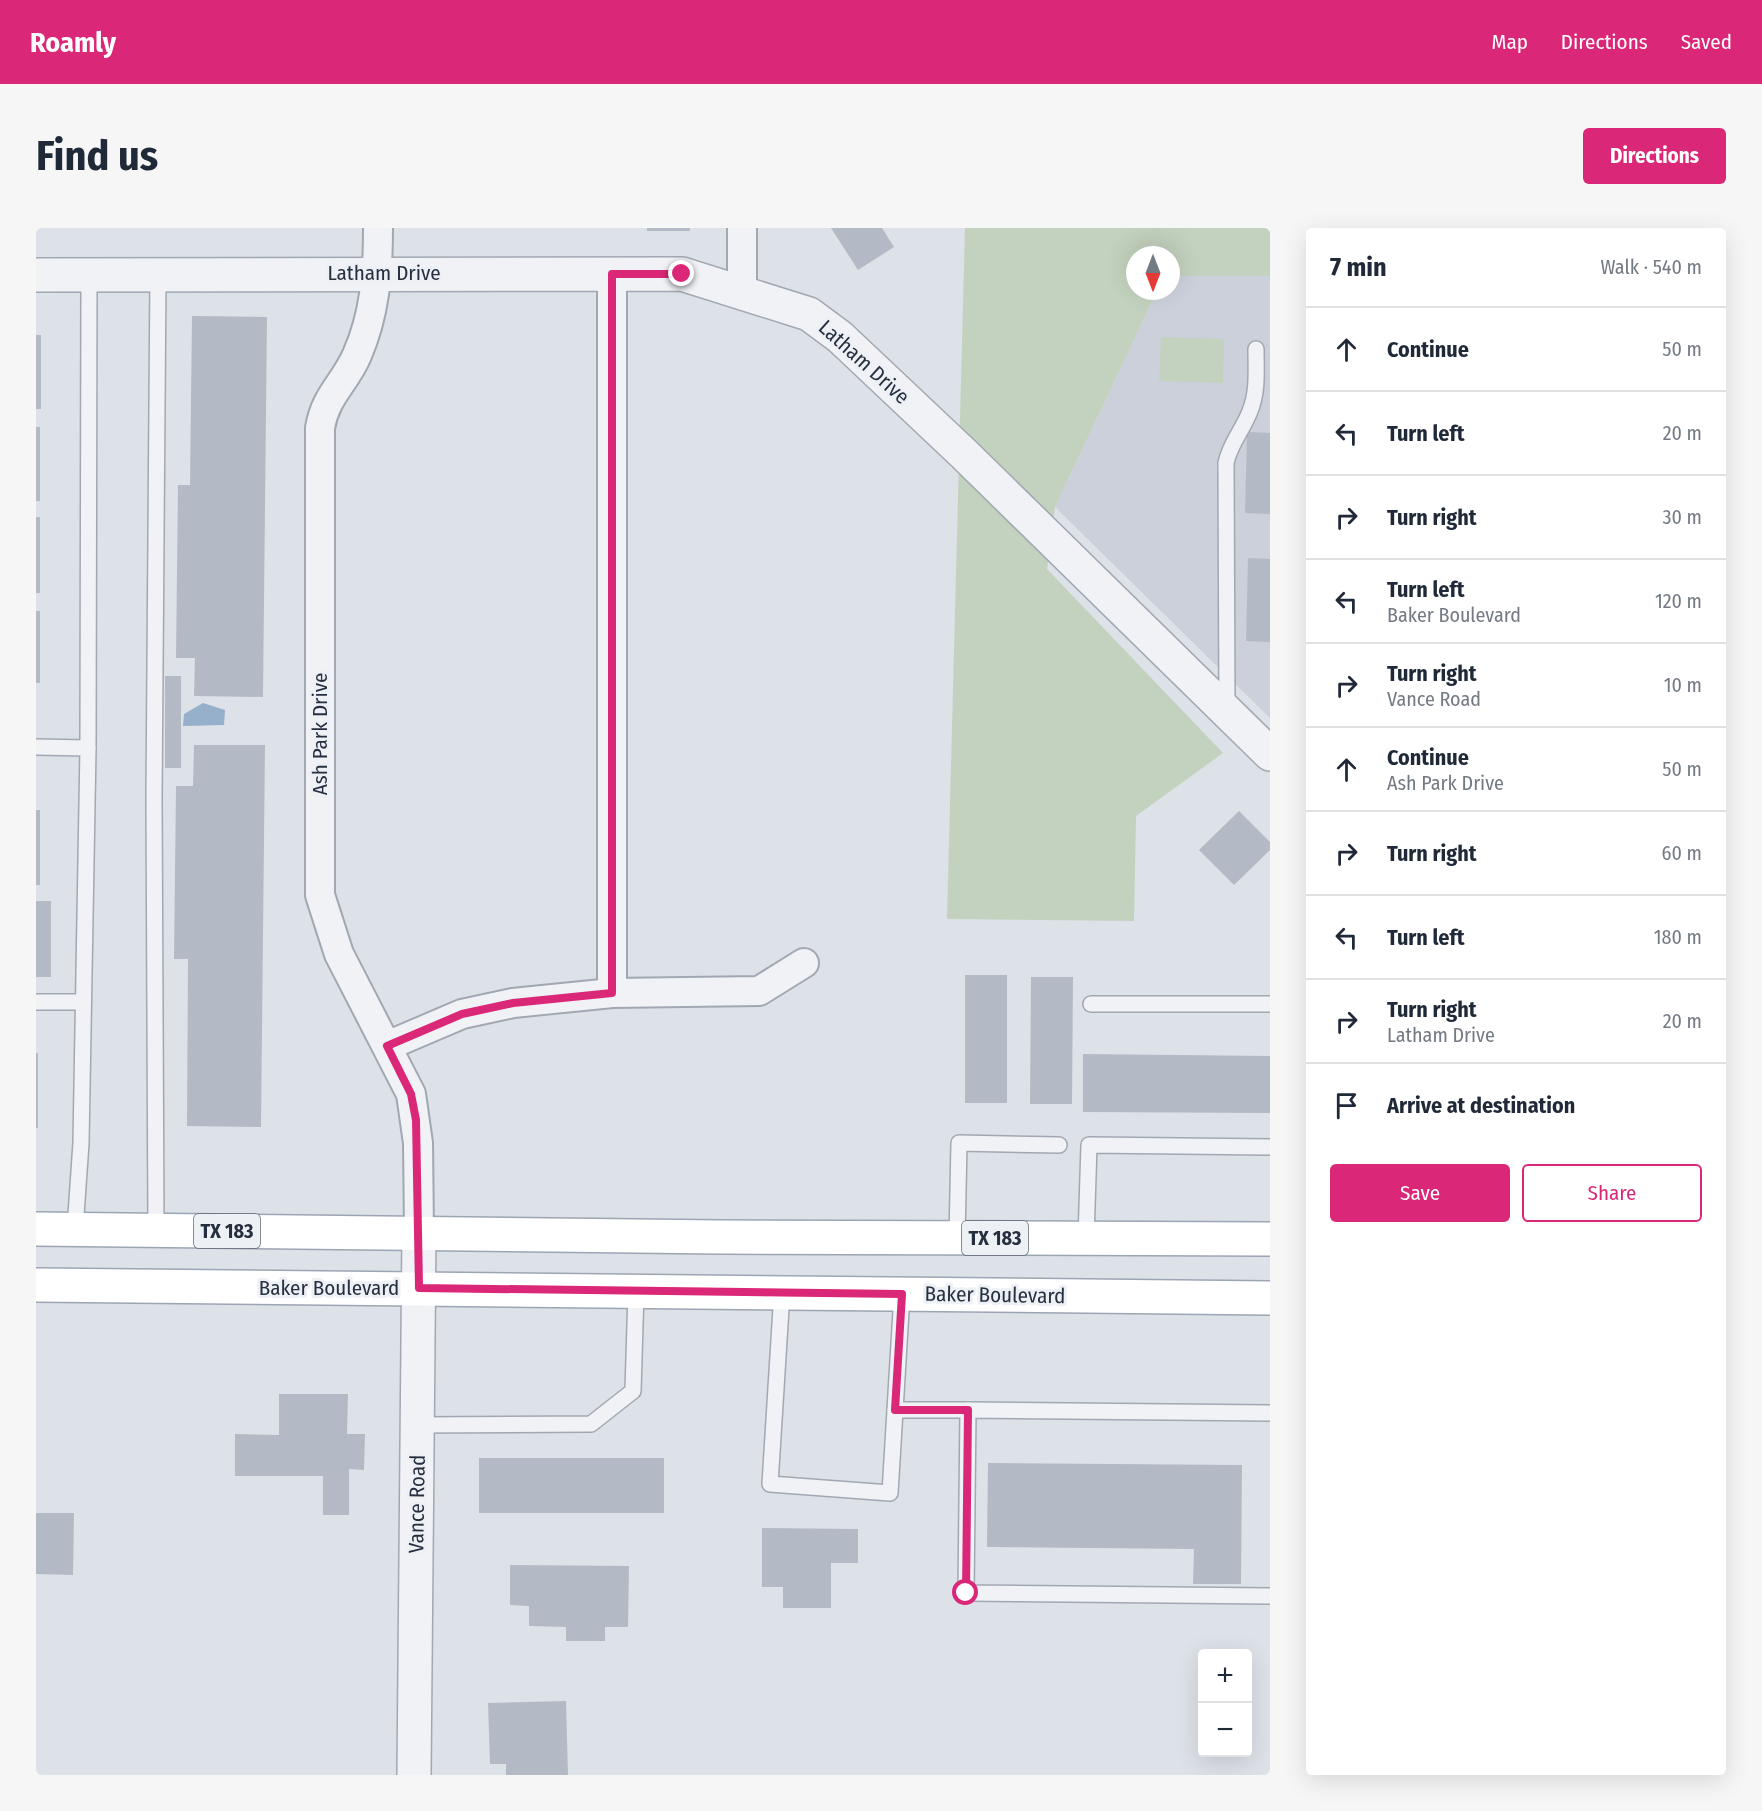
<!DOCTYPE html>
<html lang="en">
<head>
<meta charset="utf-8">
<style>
  body { margin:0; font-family:"Fira Sans Condensed",sans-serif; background:#f6f6f7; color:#1f2937 }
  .controls { position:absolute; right:18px; bottom:18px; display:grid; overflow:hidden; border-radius:6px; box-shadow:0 6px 24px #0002 }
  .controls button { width:54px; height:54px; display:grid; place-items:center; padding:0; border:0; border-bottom:2px solid #e0e1e3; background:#fff; color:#1f2937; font:30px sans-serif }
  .compass { position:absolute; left:1090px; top:18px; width:54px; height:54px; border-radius:50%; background:#fff; box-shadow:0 6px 24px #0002; rotate:180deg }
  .stop { position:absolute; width:18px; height:18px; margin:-14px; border:4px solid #db2777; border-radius:50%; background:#fff }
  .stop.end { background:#db2777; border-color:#fff; box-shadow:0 2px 6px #0008 }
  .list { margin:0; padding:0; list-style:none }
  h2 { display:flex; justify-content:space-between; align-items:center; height:78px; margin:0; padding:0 24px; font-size:26px }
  h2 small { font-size:20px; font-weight:400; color:#747a83 }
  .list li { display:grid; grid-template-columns:39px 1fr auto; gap:18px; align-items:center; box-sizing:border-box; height:84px; padding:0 24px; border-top:2px solid #e0e1e3 }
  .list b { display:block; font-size:22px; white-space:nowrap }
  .list p { margin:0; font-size:20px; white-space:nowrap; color:#747a83 }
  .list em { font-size:20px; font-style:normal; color:#747a83 }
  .actions { display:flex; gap:12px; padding:18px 24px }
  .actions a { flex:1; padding:14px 0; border:2px solid #db2777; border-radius:6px; text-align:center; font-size:21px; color:#db2777 }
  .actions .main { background:#db2777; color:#fff }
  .icon { flex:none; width:33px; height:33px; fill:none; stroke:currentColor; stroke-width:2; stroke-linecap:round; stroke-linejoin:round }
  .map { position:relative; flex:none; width:1234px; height:1547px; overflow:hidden; border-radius:6px }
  header { display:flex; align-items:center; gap:36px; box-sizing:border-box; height:84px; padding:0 30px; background:#db2777; color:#fff }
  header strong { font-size:28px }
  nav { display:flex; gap:33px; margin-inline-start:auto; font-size:21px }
  .intro { display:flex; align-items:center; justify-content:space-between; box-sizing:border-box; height:144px; padding:0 36px }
  h1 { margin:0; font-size:42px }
  .button { padding:15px 27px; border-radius:6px; background:#db2777; color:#fff; font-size:21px; font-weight:700 }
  main { display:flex; gap:36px; padding:0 36px }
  aside { flex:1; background:#fff; border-radius:6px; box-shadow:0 6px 24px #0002 }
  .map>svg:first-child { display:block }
  .built { fill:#cbd0da }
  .green { fill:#c3d2be }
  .water { fill:#96afca }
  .building { fill:#b4bac5 }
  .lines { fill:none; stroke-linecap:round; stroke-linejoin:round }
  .service-casing { stroke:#a2a8b2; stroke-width:18 }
  .minor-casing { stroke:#a2a8b2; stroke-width:32 }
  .tertiary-casing { stroke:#a2a8b2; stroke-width:36 }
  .primary-casing { stroke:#9ca5b4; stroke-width:36 }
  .service { stroke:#f0f2f6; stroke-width:15 }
  .minor { stroke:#f0f2f6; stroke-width:28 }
  .tertiary { stroke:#f0f2f6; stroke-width:33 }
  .primary { stroke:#fff; stroke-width:33 }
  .route { stroke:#db2777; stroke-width:8 }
  .labels { text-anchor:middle; stroke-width:6; stroke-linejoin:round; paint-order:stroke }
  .shield { fill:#edf0f5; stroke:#626976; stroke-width:1.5 }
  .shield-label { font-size:20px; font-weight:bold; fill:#262f3f }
  .street-label { font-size:21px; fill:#262f3f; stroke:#edf0f5 }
</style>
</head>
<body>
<header>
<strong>Roamly</strong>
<nav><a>Map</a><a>Directions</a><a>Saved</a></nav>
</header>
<div class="intro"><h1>Find us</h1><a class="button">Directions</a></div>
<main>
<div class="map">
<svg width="1234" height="1547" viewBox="0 0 1234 1547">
  <rect width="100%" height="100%" fill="#dde1e8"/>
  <!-- built -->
  <path class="built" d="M1135 48H1234V490L1019 279 1121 63H1135Z"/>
  <!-- green -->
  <g class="green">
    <path d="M929 0H1234V48H1135V27H1099V63H1121L1019 279 1011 341 1187 525 1100 588 1098 693 911 691Z"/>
    <path d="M1125 109 1188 111 1187 155 1123 153Z"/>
  </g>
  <!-- water -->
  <path class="water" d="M167 475 189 482 188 497 147 498 148 486Z"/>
  <!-- building -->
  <g class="building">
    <rect x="611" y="0" width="43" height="3"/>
    <path d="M795 0H846L858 19 822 42Z"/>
    <path d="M156 88 231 89 227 469 158 468 159 430H140L142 257H154Z"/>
    <rect x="0" y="107" width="5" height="74"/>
    <rect x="0" y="199" width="4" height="74"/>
    <path d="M1211 204 1234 205V286L1209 285Z"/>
    <rect x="0" y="289" width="4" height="76"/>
    <path d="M1212 330 1234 331V414L1210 413Z"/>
    <rect x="0" y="383" width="4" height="72"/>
    <rect x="129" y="448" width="16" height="92"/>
    <path d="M158 517H229L225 899 151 898 152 731H138L140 558H157Z"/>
    <rect x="0" y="582" width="4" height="75"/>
    <path d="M1203 583 1234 614V622L1198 657 1163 622Z"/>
    <rect x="0" y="673" width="15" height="76"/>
    <rect x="929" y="747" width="42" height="128"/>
    <path d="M995 749H1037L1036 876H994Z"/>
    <rect x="0" y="825" width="2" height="75"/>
    <path d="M1047 826 1234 828V885L1047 884Z"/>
    <path d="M243 1166H312L311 1206H329L328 1242 313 1241V1287H287V1248H199V1206L243 1207Z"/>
    <rect x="443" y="1230" width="185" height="55"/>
    <path d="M952 1235 1206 1237 1205 1356H1157L1158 1321 951 1319Z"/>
    <path d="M0 1285H38L37 1347 0 1346Z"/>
    <path d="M726 1300 822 1301V1335H795V1380H747V1359H726Z"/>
    <path d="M474 1337 593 1338 592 1399H569V1413H530V1399L493 1398V1378L474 1377Z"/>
    <path d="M530 1473 532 1547H470V1536H454L452 1475Z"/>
  </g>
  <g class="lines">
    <!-- service casing -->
    <g class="service-casing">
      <g id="service">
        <path d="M1191 480 1190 235C1194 215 1207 202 1214 183 1222 164 1220 142 1220 121"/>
        <path d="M0 519 52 520"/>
        <path d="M0 774H47"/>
        <path d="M1055 776H1234"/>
        <path d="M39 1001 45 915 52 520 53 48"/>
        <path d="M120 1002 118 570 122 46"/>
        <path d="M921 1010 923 915 1023 917"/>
        <path d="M1050 1010 1053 917 1234 919"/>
        <path d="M746 1064 734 1256 854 1265 866 1066"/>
        <path d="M859 1182H932"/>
        <path d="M1234 1185 932 1182 930 1365 1234 1368"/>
        <path d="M382 1197 555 1196 597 1163 600 1063"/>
      </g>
    </g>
    <!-- minor casing -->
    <g class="minor-casing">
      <g id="minor">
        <path d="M342 0C342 44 339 86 321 127 309 155 289 168 284 200V667L303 726 375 866 382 915 383 1004"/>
        <path d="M576 46V765"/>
        <path d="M706 64V0"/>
        <path d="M351 818 426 786 477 775 576 765 723 763 768 735"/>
      </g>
    </g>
    <!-- tertiary casing -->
    <g class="tertiary-casing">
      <g id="tertiary">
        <path d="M0 47 646 46 773 86 804 109 928 226 1234 526"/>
        <path d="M378 1547 383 1004"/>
      </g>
    </g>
    <!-- primary casing -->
    <g class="primary-casing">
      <g id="primary">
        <path d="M0 1001 685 1009 1234 1011"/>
        <path d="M0 1057 1234 1070"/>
      </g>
    </g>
    <!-- service -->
    <use href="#service" class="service"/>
    <!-- minor -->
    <use href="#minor" class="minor"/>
    <!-- tertiary -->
    <use href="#tertiary" class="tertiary"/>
    <!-- primary -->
    <use href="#primary" class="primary"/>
  </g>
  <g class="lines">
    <!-- route -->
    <path class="route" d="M646 46H576V765L477 775 426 786 351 818 375 866 380 892 383 1060 866 1066 859 1182H932L930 1365"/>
  </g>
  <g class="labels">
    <!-- shield labels -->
    <g class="shield">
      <rect x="158" y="986" width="66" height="34" rx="4.5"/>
      <rect x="926" y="993" width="66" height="34" rx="4.5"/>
    </g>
    <g class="shield-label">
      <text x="191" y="1010">TX 183</text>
      <text x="959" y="1017">TX 183</text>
    </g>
    <!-- street labels -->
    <g class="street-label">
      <text x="348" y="52">Latham Drive</text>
      <text transform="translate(828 134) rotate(42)" y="7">Latham Drive</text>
      <text transform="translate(284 506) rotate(-90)" y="7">Ash Park Drive</text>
      <text x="293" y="1067">Baker Boulevard</text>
      <text transform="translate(959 1067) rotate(1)" y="7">Baker Boulevard</text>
      <text transform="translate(381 1276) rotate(-89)" y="7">Vance Road</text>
    </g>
  </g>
</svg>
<div class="controls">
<button>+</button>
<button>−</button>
</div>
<svg class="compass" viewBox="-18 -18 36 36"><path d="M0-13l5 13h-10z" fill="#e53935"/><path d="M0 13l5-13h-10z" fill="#747a83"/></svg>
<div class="stop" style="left:930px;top:1365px"></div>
<div class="stop end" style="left:646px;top:46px"></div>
</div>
<aside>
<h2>7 min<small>Walk · 540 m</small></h2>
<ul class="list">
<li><svg class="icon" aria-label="ahead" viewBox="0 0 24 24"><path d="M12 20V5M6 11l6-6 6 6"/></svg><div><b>Continue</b></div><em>50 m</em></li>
<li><svg class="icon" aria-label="left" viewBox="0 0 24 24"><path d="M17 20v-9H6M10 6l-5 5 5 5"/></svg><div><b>Turn left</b></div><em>20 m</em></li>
<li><svg class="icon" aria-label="right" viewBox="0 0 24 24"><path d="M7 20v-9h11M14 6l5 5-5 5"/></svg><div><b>Turn right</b></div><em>30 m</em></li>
<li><svg class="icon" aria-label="left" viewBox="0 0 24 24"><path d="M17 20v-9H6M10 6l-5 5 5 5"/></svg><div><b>Turn left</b><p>Baker Boulevard</p></div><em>120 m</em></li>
<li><svg class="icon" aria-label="right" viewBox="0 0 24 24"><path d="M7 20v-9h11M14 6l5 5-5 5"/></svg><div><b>Turn right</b><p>Vance Road</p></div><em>10 m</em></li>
<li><svg class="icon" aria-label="ahead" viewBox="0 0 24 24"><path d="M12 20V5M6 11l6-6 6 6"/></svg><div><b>Continue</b><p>Ash Park Drive</p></div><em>50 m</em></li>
<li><svg class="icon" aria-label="right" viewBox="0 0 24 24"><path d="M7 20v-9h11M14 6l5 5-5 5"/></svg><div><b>Turn right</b></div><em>60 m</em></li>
<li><svg class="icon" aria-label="left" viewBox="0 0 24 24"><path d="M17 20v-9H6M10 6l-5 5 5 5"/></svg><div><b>Turn left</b></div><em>180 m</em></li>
<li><svg class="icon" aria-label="right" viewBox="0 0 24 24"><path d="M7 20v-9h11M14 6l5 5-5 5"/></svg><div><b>Turn right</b><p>Latham Drive</p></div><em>20 m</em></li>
<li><svg class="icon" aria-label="arrive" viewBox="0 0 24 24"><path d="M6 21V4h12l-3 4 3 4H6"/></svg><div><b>Arrive at destination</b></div></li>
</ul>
<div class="actions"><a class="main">Save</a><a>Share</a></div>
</aside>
</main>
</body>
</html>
